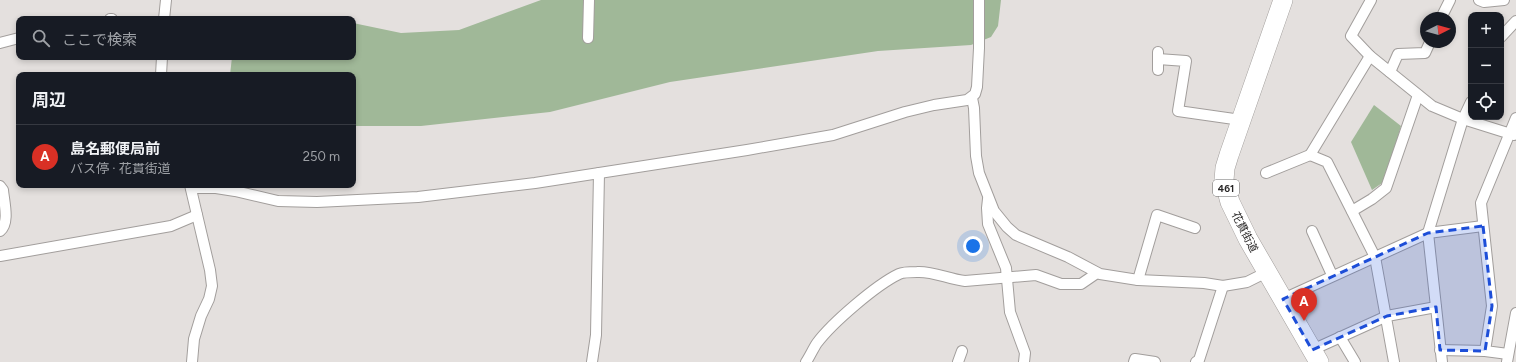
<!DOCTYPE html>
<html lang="ja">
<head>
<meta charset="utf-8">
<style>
  body { margin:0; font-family:Figtree,"Noto Sans JP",sans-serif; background:#20242c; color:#f1f3f6 }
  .controls { position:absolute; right:12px; top:12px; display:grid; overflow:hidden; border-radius:8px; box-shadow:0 2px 6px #0003 }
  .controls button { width:36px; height:36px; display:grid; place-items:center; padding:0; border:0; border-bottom:1px solid #363941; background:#171b24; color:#f1f3f6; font:20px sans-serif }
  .compass { position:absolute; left:1420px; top:12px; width:36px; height:36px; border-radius:50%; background:#171b24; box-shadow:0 2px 6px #0003; rotate:84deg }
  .you { position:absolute; left:973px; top:246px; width:14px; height:14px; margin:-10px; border:3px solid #fff; border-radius:50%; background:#1a73e8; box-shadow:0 0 0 6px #1a73e833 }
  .badge { display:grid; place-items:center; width:26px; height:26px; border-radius:50%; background:#d93025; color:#fff; font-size:13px; font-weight:700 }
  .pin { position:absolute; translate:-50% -33px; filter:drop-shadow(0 1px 2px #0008) }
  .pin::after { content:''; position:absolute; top:21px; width:14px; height:12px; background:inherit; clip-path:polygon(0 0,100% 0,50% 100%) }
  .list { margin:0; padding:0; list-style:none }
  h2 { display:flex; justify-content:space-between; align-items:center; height:52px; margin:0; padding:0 16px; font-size:17px }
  h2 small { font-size:13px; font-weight:400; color:#9ea1a6 }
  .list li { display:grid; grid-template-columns:26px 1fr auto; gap:12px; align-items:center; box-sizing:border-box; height:64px; padding:0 16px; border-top:1px solid #363941 }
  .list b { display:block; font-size:15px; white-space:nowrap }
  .list p { margin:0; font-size:13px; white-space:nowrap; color:#9ea1a6 }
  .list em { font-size:13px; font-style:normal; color:#9ea1a6 }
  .icon { flex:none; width:22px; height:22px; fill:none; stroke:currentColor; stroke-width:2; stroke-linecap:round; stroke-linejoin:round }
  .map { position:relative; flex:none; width:1516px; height:362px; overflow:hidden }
  .search { position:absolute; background:#171b24; box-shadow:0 2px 6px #0003; left:16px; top:16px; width:340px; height:44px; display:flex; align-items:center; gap:10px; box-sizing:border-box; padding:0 14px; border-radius:8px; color:#9ea1a6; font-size:15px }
  .panel { position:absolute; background:#171b24; box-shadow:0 2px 6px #0003; left:16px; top:72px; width:340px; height:116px; border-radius:8px }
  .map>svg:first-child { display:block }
  .green { fill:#a0b898 }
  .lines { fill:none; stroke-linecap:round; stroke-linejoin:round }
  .street-casing { stroke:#a29e9c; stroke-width:12 }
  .highway-casing { stroke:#a29e9c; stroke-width:20 }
  .street { stroke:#fff; stroke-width:10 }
  .highway { stroke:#fff; stroke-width:19 }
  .marked { fill:#1d4ed8; fill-opacity:0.2; stroke:#1d4ed8; stroke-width:3; stroke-dasharray:8 5; stroke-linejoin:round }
  .labels { text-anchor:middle; stroke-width:3; stroke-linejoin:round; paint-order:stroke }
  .shield { fill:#fff; stroke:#696868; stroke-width:1 }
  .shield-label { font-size:10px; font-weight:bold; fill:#292727 }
  .street-label { font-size:11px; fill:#292727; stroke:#fff }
</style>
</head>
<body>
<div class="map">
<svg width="1516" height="362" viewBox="0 0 1516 362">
  <rect width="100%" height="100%" fill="#e4e0de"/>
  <!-- green -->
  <g class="green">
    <path d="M541 0H1001L998 26 991 37 971 45 878 51 670 82 550 112 421 126H353V75H230L232 57H353V23L401 33 459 30Z"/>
    <path d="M1374 105 1401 126 1385 181 1372 190 1351 142Z"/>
  </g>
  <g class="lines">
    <!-- street casing -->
    <g class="street-casing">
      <g id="street">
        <path d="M1371 0 1351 36 1370 56 1432 106 1463 119 1514 135"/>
        <path d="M1479 0 1484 2 1504 0"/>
        <path d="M1441 18 1450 0"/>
        <path d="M110 19H112"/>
        <path d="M164 19 166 0"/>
        <path d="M1501 37 1516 21"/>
        <path d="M588 38 589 0"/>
        <path d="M0 43 19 38"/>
        <path d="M1158 52V70"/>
        <path d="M1370 56 1310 155 1327 162 1375 257 1394 362"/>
        <path d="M1158 59 1186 61 1178 111 1241 120"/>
        <path d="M1390 72 1398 54 1425 53 1430 42"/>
        <path d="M161 75 162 57"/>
        <path d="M972 98 974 108 976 156 979 173 994 211 1007 227 1016 235 1068 257 1100 274 1138 280 1204 283 1223 286 1247 282 1267 272"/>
        <path d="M1266 173 1310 155"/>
        <path d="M190 185 210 270 212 286 209 299 201 316 194 339 192 362"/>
        <path d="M0 186 3 190C4 202 10 223 0 231"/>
        <path d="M191 188H216L235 191 278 201 317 202 418 197 535 183 747 150 833 135 905 112 934 105 967 100 975 94 977 87 979 48V0"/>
        <path d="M988 199 987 208 988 224 1006 268 1010 312 1025 353 1024 362"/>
        <path d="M1352 211 1372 199 1386 188 1418 95"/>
        <path d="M1312 231 1332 275"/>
        <path d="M0 256 171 226 197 215"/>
        <path d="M1138 280 1157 215 1195 228"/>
        <path d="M1283 299 1428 233 1483 226"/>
        <path d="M1340 337 1355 362"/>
        <path d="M1312 350 1387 316 1436 307"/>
        <path d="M1440 350 1485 351"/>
        <path d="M1508 354 1485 351 1492 306 1481 203 1516 118"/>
        <path d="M592 362 596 335 599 173"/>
        <path d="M806 362C810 356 813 349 817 343 832 323 876 285 899 274 903 272 911 272 917 272 933 271 948 279 965 281L1036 275 1061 284H1081L1097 273"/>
        <path d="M958 362 962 351"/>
        <path d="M1134 362 1135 359 1155 362"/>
        <path d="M1196 362 1199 360 1223 286"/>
        <path d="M1442 362 1428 233 1463 119 1471 102"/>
        <path d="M1507 362 1516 313"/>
      </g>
    </g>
    <!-- highway casing -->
    <g class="highway-casing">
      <path id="highway" d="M1283 0 1229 155 1225 168 1224 180 1230 202 1248 239 1319 362"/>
    </g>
    <!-- street -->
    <use href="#street" class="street"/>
    <!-- highway -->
    <use href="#highway" class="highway"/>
  </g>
  <!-- marked area -->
  <path class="marked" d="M1483 226 1492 306 1485 351 1440 350 1436 307 1387 316 1312 350 1283 299 1428 233Z"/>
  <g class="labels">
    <!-- shield labels -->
    <rect class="shield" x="1213" y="180" width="26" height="16" rx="3"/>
    <g class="shield-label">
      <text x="1226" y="192">461</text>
    </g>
    <!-- street labels -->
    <g class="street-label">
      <text transform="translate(1245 232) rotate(63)" y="4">花貫街道</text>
    </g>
  </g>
</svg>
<div class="controls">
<button>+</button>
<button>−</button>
<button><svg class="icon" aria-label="locate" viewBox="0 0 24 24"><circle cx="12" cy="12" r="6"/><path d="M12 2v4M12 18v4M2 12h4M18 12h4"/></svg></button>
</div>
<svg class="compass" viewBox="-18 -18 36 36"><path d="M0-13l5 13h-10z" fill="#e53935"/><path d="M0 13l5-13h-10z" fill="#9ea1a6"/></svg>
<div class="you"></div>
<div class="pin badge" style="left:1304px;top:321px">A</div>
<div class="search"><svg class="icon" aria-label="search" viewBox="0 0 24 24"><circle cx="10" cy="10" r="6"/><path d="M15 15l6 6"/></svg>ここで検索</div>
<section class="panel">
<h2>周辺<small></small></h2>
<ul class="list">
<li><span class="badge">A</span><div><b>島名郵便局前</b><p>バス停 · 花貫街道</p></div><em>250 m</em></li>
</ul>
</section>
</div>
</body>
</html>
